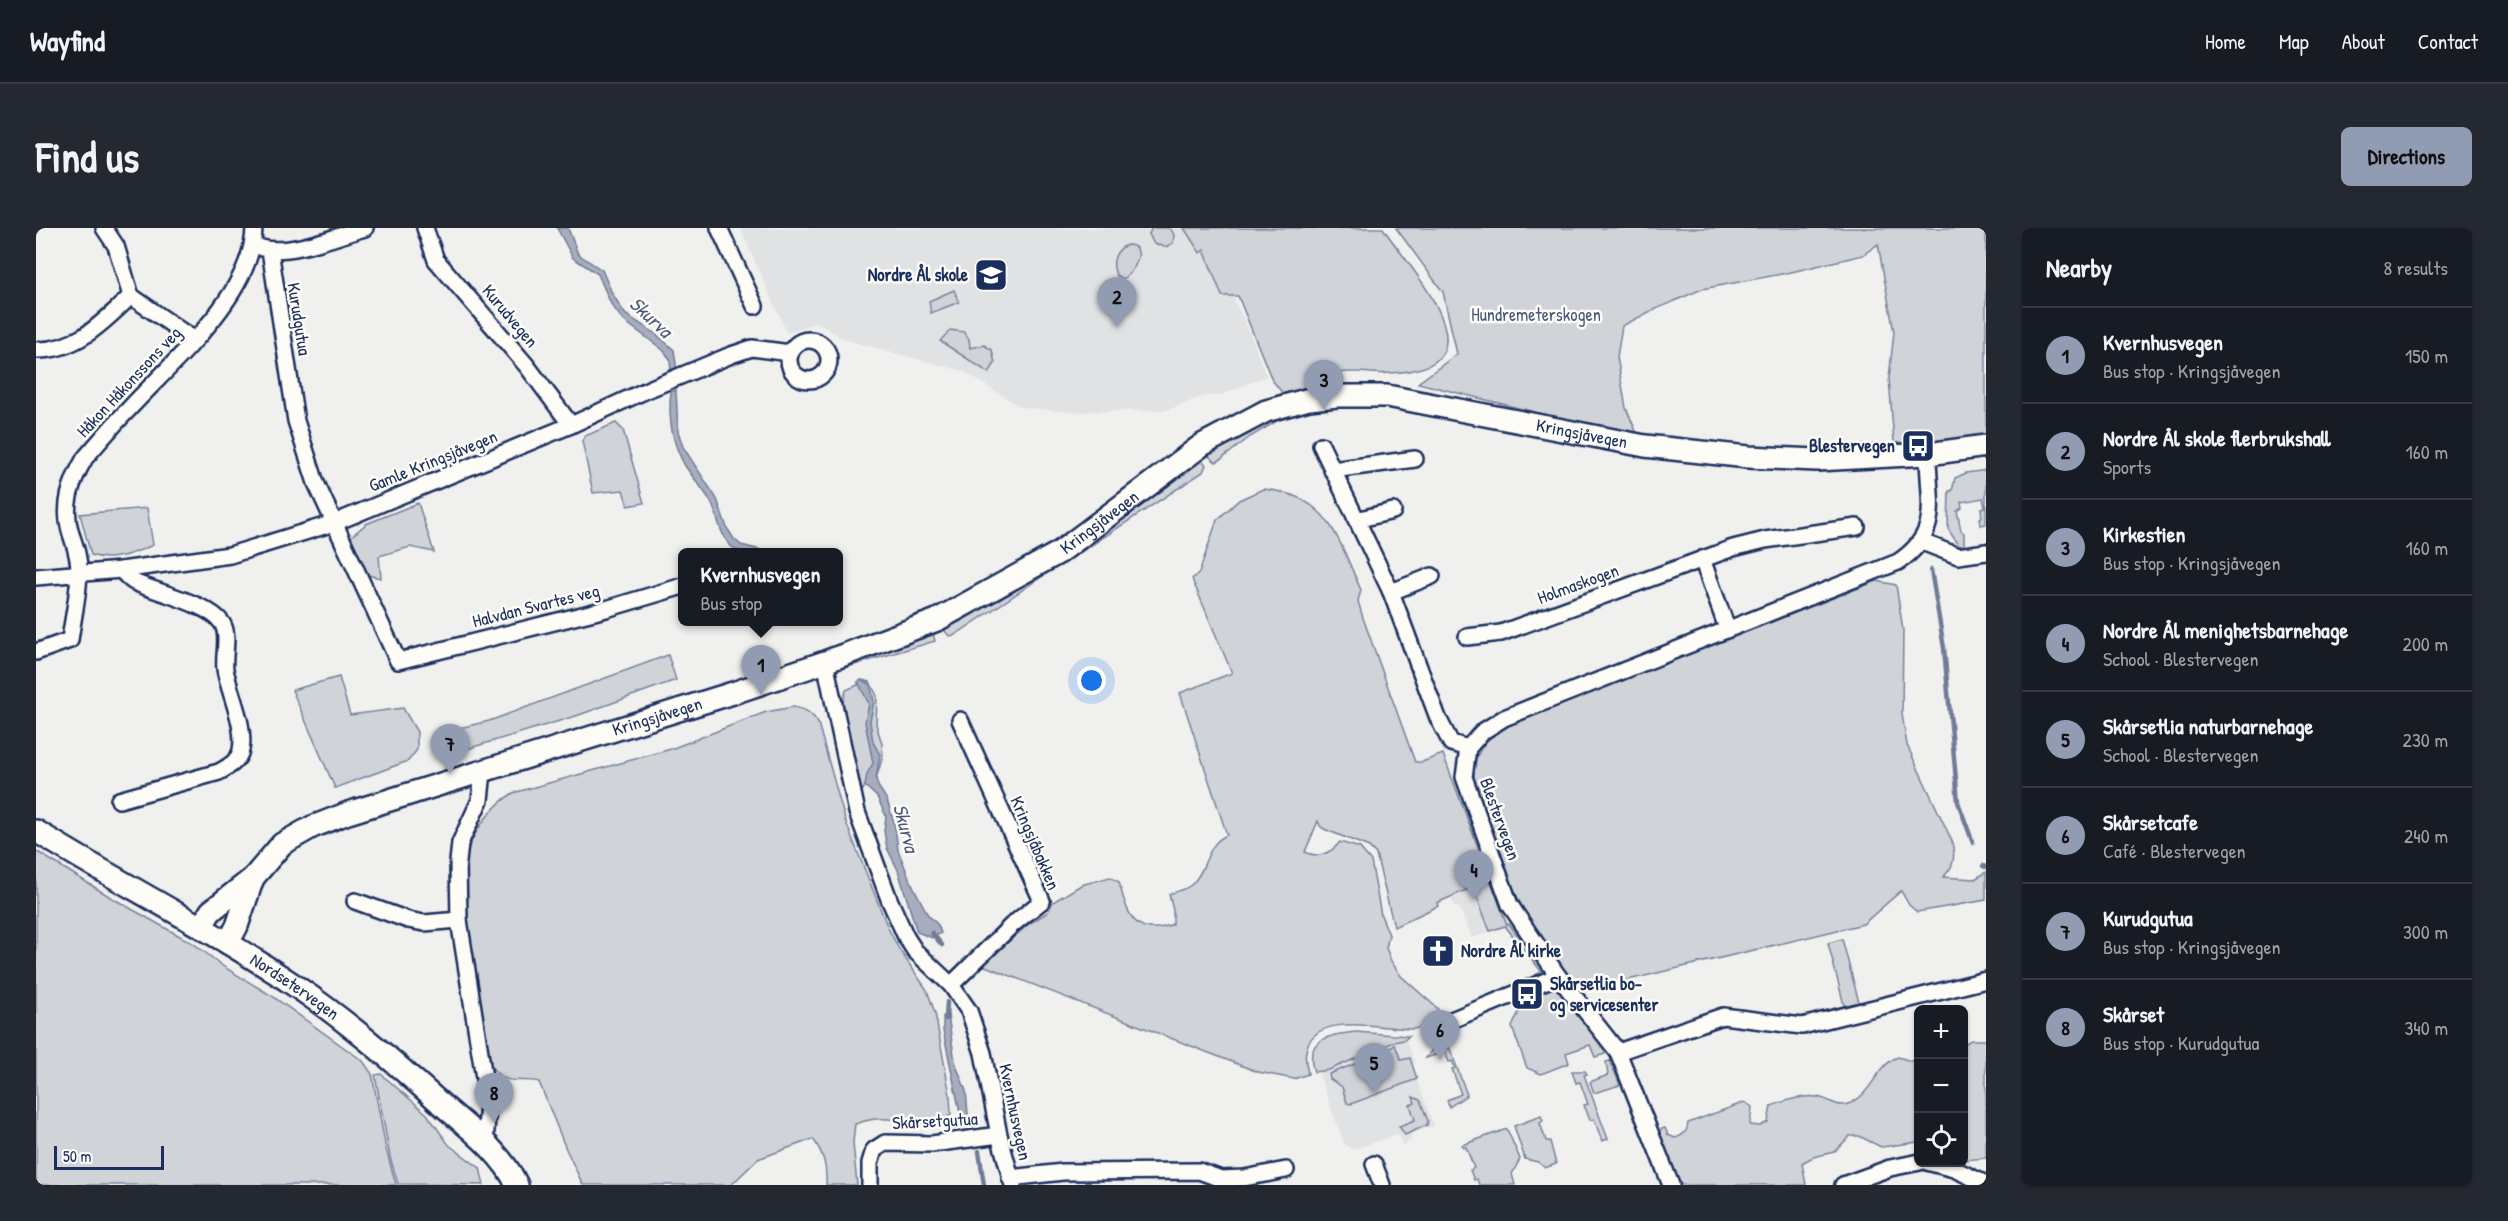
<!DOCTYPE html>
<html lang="en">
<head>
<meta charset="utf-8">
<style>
  body { margin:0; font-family:"Patrick Hand",sans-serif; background:#242831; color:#f1f3f6 }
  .controls { position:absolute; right:18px; bottom:18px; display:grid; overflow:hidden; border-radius:9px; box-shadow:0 2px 4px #0004 }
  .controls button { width:54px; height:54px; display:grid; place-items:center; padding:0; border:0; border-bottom:2px solid #363941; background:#171b24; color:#f1f3f6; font:30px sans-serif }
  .scale { position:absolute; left:18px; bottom:15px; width:110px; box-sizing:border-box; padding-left:6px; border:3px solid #1b2f5e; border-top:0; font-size:16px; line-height:21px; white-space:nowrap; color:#1b2f5e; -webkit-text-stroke:4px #fdfcf7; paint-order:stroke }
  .you { position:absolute; left:1056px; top:453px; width:21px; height:21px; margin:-15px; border:4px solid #fff; border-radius:50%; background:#1a73e8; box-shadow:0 0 0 9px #1a73e833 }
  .badge { display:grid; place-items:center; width:39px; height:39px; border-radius:50%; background:#919bb2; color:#111; font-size:20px; font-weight:700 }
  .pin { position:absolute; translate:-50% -50px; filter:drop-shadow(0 2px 3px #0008) }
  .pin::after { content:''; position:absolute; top:32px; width:21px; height:18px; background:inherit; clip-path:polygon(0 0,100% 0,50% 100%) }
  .popup { position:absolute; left:642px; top:320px; width:165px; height:78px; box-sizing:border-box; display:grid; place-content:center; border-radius:9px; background:#171b24; filter:drop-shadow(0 2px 4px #0005); font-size:20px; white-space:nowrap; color:#9ea1a6 }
  .popup b { font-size:22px; color:#f1f3f6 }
  .popup::after { content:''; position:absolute; left:50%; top:100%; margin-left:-12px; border:12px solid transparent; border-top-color:#171b24 }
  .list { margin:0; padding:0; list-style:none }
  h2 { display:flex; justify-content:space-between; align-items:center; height:78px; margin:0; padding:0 24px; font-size:26px }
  h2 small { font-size:20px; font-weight:400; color:#9ea1a6 }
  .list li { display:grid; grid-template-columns:39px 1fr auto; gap:18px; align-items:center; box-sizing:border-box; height:96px; padding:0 24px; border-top:2px solid #363941 }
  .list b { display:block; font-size:22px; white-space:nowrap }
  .list p { margin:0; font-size:20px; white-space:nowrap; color:#9ea1a6 }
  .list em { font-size:20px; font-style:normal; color:#9ea1a6 }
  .icon { flex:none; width:33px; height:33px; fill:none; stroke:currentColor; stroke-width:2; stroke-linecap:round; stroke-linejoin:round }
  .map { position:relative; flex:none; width:1950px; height:957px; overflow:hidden; border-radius:9px }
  header { display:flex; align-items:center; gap:36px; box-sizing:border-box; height:84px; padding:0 30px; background:#171b24; border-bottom:2px solid #363941 }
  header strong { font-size:28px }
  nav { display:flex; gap:33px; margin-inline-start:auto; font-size:21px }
  .intro { display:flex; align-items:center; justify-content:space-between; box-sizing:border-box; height:144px; padding:0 36px }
  h1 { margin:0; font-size:42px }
  .button { padding:15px 27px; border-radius:9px; background:#919bb2; color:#111; font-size:21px; font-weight:700 }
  main { display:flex; gap:36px; padding:0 36px }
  aside { flex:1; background:#171b24; border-radius:9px; box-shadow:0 2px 4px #0004 }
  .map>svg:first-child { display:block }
  .built { fill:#e0e2e3 }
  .green { fill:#d0d3d8; stroke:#76819b; stroke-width:1.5 }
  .water { fill:#a7adbd; stroke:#6f7b97; stroke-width:1.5 }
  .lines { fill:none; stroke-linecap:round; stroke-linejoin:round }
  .stream { stroke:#6f7b97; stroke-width:4.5 }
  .street-casing { stroke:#1b2f5e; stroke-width:20 }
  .secondary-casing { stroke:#1b2f5e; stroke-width:26 }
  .street { stroke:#fdfcf7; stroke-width:15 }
  .secondary { stroke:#fdfcf7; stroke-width:21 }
  .labels { text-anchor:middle; stroke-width:5; stroke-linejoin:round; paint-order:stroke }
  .poi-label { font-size:18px; font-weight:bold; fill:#1b2f5e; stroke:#fdfcf7; text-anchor:end }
  .park-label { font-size:18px; fill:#48587c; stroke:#fdfcf7 }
  .street-label { font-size:18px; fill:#1b2f5e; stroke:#fdfcf7 }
  .water-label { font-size:20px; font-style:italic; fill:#4c5b7f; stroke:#fdfcf7 }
</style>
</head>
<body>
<header>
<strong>Wayfind</strong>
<nav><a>Home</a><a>Map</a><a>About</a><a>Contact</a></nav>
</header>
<div class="intro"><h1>Find us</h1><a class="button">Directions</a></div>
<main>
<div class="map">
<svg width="1950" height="957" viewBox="0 0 1950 957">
  <rect width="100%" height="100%" fill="#f0f0ee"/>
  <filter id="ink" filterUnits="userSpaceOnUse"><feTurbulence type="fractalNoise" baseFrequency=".0167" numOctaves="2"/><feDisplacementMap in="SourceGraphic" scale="12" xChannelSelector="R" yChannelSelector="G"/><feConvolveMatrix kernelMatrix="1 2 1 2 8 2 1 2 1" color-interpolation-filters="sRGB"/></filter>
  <g filter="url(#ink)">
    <!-- built -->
    <g class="built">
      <path d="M704 0H1164L1214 105 1230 148 1183 168H1168L1132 182 1033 184 985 179 927 143 810 112 780 94 751 105Z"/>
      <path d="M1447 633 1471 697 1436 710 1423 679 1419 680 1414 669 1400 675Z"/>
      <path d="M1369 809 1379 835 1375 836 1398 898 1374 906 1376 913 1370 915 1368 919 1361 906 1316 922 1308 915 1277 830Z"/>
    </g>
    <!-- green -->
    <g class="green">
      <path d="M1116 0H1134L1138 7 1137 15 1130 19 1118 16 1113 6Z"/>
      <path d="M1148 0H1347C1363 26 1434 101 1402 131 1391 142 1368 144 1353 145 1342 147 1332 144 1321 144 1305 143 1287 147 1271 150L1273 161 1249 168 1236 152 1202 68H1186L1168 22 1164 25Z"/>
      <path d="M1360 0H1950V209L1910 215H1858L1853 150 1858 104 1842 16 1827 27 1751 45 1666 61 1613 84 1586 98 1581 129 1590 180 1603 210 1382 155 1421 126 1407 64Z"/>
      <path d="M1091 17C1113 17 1098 45 1087 51L1080 47C1075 35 1078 22 1091 17Z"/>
      <path d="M918 62 923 74 895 85 893 73Z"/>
      <path d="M914 102 928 104 933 111 934 120 948 117 956 122 959 135 953 145 904 113Z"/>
      <path d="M1241 193 1214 209 1184 232 1180 234 1170 226 1225 194Z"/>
      <path d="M580 195 587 202 608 275 592 278 587 262 557 265 546 213 549 208Z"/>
      <path d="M1165 230 1170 237 1167 244 1039 328 1040 324Z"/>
      <path d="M1950 242V296L1945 297 1944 290 1946 289 1945 280 1949 279 1947 270 1925 274 1926 280 1921 283 1925 303 1928 305V321H1925L1912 301 1913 263H1916L1919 250 1930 245Z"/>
      <path d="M1227 261C1293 267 1301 309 1325 362L1322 373 1327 390 1379 534H1386L1407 526 1471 697 1473 696 1509 744 1501 750 1498 749 1505 743 1469 698 1454 703 1437 659 1401 675 1402 678 1358 699 1340 626 1333 619 1288 601 1284 598 1282 593 1269 624C1282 631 1295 625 1304 614L1324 620 1335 633 1345 687 1353 707 1350 720 1355 733 1365 748 1401 780 1407 790C1397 794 1387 801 1376 801 1349 801 1277 782 1270 823 1268 831 1271 838 1272 846L1258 851 1222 844 949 738V734L993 696 1012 684 1017 674 1045 657 1074 649 1083 654C1091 685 1098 711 1137 696V682L1133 666C1140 664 1150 661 1155 657 1172 642 1169 616 1191 607L1144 465 1196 445 1156 351 1163 345 1181 292 1203 272Z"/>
      <path d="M382 275 398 324 374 319 343 328 345 350 327 346 311 312 330 296Z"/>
      <path d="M111 280 117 317C98 325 76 335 55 327L44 286Z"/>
      <path d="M1019 340 919 407 913 408 905 398 1010 342Z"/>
      <path d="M1841 353 1860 357 1867 402 1866 486 1871 517 1916 613C1919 628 1919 639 1907 649L1939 651 1950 644V672L1881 684 1873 677 1865 663 1827 696 1546 763C1498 716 1475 660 1453 598 1447 580 1436 560 1438 541 1440 520 1455 506 1473 496Z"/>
      <path d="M896 402 899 413 808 440 809 437Z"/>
      <path d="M632 427 640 452 543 487 408 528 398 506 453 493Z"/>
      <path d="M303 449 314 487 367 480 381 504V522L372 533 299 560 256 462Z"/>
      <path d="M826 452 834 454 841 468 840 496 846 516 847 528 840 551 829 558 827 562 822 558 807 474 810 462 822 457V454Z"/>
      <path d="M757 479C769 481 775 484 782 495L809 592 852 700 863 721 891 762 899 785 914 867 915 886C900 904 872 893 852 891 840 890 830 892 819 896L817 915 821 957H790C791 939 788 926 777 911L722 931 695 957H547L530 921 503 854C483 849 469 860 455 838 448 804 442 769 436 735 430 701 422 664 430 630 435 605 456 578 477 565L635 521 730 484Z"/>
      <path d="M0 623 76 670 158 716 188 739 236 768 327 833 336 846 350 921 360 957H0Z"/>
      <path d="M1806 711 1824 778 1809 781 1792 715Z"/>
      <path d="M1513 757H1519L1567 818 1569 826 1559 829 1554 817 1530 825 1533 835 1505 846 1491 840 1476 799 1491 766Z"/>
      <path d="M1320 804 1373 808 1368 812 1358 814 1293 842 1278 844C1267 810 1294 807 1320 804Z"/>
      <path d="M1935 812H1950V930L1928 932V816Z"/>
      <path d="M1359 817 1365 832 1374 830 1381 851 1315 876 1311 875 1306 859 1294 851 1293 846 1347 825Z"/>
      <path d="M1411 817 1415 823 1431 867 1413 879 1411 872 1425 866 1416 841 1419 840 1416 833 1413 834 1409 824 1390 830 1396 822Z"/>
      <path d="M1862 829 1882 835V914L1845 919 1823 908H1814L1798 924 1777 929 1766 935 1770 957H1641L1617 904 1629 900 1632 907 1639 910C1648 907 1651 904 1652 895L1709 874 1716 879 1714 897 1724 898 1732 894 1735 878C1750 873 1765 867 1781 869 1792 870 1800 880 1812 876 1836 868 1840 837 1862 829Z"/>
      <path d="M1574 833 1584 857 1558 865 1554 854 1572 847 1570 834Z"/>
      <path d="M1536 843H1549L1551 846 1548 847 1572 911 1566 913 1558 891 1554 892 1548 877 1552 876 1544 854 1540 855Z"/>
      <path d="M345 846 391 886 413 917 444 940 448 957 362 956 354 929 339 847Z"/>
      <path d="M1377 869 1384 872 1392 893 1391 897 1369 907 1363 898 1379 892 1374 877 1379 875Z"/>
      <path d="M1505 888 1507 893 1504 895 1510 913H1514L1520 936 1509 940 1502 934 1489 931 1478 898Z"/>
      <path d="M1471 901 1484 931 1476 946 1479 957H1443L1441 951 1438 952 1434 942 1438 940 1430 919 1427 920 1426 917Z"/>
    </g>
    <!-- water -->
    <g class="water">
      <path d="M521 0H532L542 26 566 42 576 65 589 86 620 106 638 122 641 143 635 146 634 131 627 122 587 92 575 76 562 46 537 30Z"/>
      <path d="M640 162 642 203 647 219 681 271 691 300 698 311 705 317 733 324C721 325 707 327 697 320 684 309 682 288 675 274 667 260 656 249 648 236 636 214 632 189 635 164Z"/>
      <path d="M825 452 834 456 838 473 834 493 837 514 844 527 840 551 842 558 851 572 859 598 862 622 874 652 892 687 902 697 905 705 896 710 881 704 862 642 851 620 848 603 850 588 841 569 829 558 831 546 837 535 829 494 833 476 822 454Z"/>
      <path d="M912 787 919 834 930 863 933 897 927 899 907 802V788Z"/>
    </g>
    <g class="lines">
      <!-- stream -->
      <g class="stream">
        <path d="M1895 342 1908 420 1922 574 1937 615"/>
        <path d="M1947 638 1950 639"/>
        <path d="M896 705 906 717"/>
        <path d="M910 791 911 774"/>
        <path d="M943 923 948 957"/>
      </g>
      <!-- street casing -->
      <g class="street-casing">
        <g id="street">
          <path d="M68 0 80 18 95 68 158 112"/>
          <path d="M389 0 400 32 491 138 535 197"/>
          <path d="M683 0 719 78"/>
          <path d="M226 20C253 28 301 8 329 0"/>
          <path d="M234 22 260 193 280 255 362 433 570 381 647 358"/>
          <circle cx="773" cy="132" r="20"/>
          <path d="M0 122C41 123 67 94 95 68"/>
          <path d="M1285 217 1355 364 1402 490 1415 515 1432 520"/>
          <path d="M1296 242 1379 231"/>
          <path d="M1320 292 1357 283"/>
          <path d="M1886 314 1922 328 1950 324"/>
          <path d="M1666 331 1691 400"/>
          <path d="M0 349 85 342 194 327 298 295 535 197 613 161 695 127 716 120 754 125"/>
          <path d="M1355 364 1396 348"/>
          <path d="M1431 409 1465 405 1697 320 1729 312 1821 299"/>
          <path d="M0 424 34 412C37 389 43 365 43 342 43 328 39 318 35 306 26 278 35 254 49 230 63 214 77 197 92 182 135 135 217 67 218 0"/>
          <path d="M789 434 821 584 853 671 870 709 879 723 915 757 933 783 947 825 963 907 977 957"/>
          <path d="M447 544 444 572 424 615 422 634 423 692 452 875 449 916"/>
          <path d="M83 572 183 544C192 539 203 533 205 522 210 498 193 465 189 441 187 427 194 407 186 395 174 376 119 364 98 354 93 351 89 346 85 342"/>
          <path d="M319 673 372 692 388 695 423 692"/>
          <path d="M915 757 976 697 1006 673 924 492"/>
          <path d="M1413 793 1522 748"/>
          <path d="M1582 824 1687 788 1766 798 1950 752"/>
          <path d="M1891 934 1918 941 1950 956"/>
          <path d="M1338 936 1346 957"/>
          <path d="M974 950 1027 944 1163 943 1185 951 1208 950 1250 942"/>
          <path d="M834 957V935L838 922 849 915 896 916 963 907"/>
          <path d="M1635 957 1582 824 1522 748 1474 677 1428 549 1432 520 1446 504 1468 490 1862 334C1907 304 1892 273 1892 226"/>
          <path d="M1807 957 1854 940 1884 934"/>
        </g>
      </g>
      <!-- secondary casing -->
      <g class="secondary-casing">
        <g id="secondary">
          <path id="s1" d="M0 603C85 656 175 701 258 757 310 792 357 833 404 875 431 899 465 923 481 957"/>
          <path id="s2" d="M165 699 175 683 217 650 246 616 276 599 312 585 697 465 789 434 901 392 1024 324 1166 217 1230 183 1273 171 1301 168H1351L1609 218 1712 229 1781 232 1892 226 1950 218"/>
          <path d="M192 715 201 698 217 650"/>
        </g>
      </g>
      <!-- street -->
      <use href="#street" class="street"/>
      <!-- secondary -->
      <use href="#secondary" class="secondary"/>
    </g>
  </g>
  <!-- icons -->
  <defs>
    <g id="school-square" transform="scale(1.725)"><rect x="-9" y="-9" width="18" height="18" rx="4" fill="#1b2f5e" stroke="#fdfcf7"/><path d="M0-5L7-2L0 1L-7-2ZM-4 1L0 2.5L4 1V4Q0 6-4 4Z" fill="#fff"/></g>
    <g id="bus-square" transform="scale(1.725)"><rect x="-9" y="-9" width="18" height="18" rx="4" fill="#1b2f5e" stroke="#fdfcf7"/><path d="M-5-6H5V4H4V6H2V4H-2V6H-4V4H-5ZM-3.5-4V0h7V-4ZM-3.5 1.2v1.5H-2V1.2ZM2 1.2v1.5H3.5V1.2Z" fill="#fff"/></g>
    <g id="church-square" transform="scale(1.725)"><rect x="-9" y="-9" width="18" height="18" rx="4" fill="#1b2f5e" stroke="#fdfcf7"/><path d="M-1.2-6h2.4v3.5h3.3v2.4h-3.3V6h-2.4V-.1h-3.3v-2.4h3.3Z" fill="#fff"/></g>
  </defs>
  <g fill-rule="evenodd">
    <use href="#school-square" x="955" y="47"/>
    <use href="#bus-square" x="1882" y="218"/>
    <use href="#church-square" x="1402" y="723"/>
    <use href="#bus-square" x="1491" y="766"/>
  </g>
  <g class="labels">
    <!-- poi labels -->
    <g class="poi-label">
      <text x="932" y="53">Nordre Ål skole</text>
      <text x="1859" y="224">Blestervegen</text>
      <text x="1425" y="729" text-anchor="start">Nordre Ål kirke</text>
      <text x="1514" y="762" text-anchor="start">Skårsetlia bo-<tspan x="1514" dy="21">og servicesenter</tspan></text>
    </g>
    <!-- park labels -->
    <g class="park-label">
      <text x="1500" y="93">Hundremeterskogen</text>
    </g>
    <!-- street labels -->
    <g class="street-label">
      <text transform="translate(474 88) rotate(50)" y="6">Kurudvegen</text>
      <text transform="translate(263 91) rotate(81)" y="6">Kurudgutua</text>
      <text transform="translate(93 154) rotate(-47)" y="6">Håkon Håkonssons veg</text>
      <text dy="6" stroke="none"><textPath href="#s2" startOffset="1522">Kringsjåvegen</textPath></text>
      <text transform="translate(397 233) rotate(-22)" y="6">Gamle Kringsjåvegen</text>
      <text dy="6" stroke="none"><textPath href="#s2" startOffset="1000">Kringsjåvegen</textPath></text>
      <text transform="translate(1542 356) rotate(-20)" y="6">Holmaskogen</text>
      <text transform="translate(500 378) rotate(-14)" y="6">Halvdan Svartes veg</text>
      <text dy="6" stroke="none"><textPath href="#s2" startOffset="514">Kringsjåvegen</textPath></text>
      <text transform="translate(1464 591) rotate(70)" y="6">Blestervegen</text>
      <text transform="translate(999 615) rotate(67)" y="6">Kringsjåbakken</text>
      <text dy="6" stroke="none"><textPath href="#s1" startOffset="302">Nordsetervegen</textPath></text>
      <text transform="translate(979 884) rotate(78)" y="6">Kvernhusvegen</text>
      <text transform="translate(899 893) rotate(-3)" y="6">Skårsetgutua</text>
    </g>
    <!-- water labels -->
    <g class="water-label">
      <text transform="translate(615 89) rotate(43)" y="7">Skurva</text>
      <text transform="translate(870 600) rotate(75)" y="7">Skurva</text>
    </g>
  </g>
</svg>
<div class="controls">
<button>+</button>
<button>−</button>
<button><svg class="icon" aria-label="locate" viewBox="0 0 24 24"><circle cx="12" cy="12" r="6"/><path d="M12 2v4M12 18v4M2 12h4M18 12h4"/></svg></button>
</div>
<div class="scale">50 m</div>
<div class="you"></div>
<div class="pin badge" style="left:725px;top:467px">1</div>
<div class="popup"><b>Kvernhusvegen</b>Bus stop</div>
<div class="pin badge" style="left:1081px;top:99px">2</div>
<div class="pin badge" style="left:1288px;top:182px">3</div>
<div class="pin badge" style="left:1438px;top:672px">4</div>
<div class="pin badge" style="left:1338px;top:865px">5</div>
<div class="pin badge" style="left:1404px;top:832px">6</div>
<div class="pin badge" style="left:414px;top:546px">7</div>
<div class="pin badge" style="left:458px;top:895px">8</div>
</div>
<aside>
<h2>Nearby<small>8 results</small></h2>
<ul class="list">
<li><span class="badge">1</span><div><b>Kvernhusvegen</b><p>Bus stop · Kringsjåvegen</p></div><em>150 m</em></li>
<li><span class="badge">2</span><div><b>Nordre Ål skole flerbrukshall</b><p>Sports</p></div><em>160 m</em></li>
<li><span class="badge">3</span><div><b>Kirkestien</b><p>Bus stop · Kringsjåvegen</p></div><em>160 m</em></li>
<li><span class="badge">4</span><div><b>Nordre Ål menighetsbarnehage</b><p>School · Blestervegen</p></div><em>200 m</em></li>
<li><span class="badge">5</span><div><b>Skårsetlia naturbarnehage</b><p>School · Blestervegen</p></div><em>230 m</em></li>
<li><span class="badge">6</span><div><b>Skårsetcafe</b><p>Café · Blestervegen</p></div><em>240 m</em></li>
<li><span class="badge">7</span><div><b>Kurudgutua</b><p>Bus stop · Kringsjåvegen</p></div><em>300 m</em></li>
<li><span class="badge">8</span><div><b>Skårset</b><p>Bus stop · Kurudgutua</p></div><em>340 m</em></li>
</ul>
</aside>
</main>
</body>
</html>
